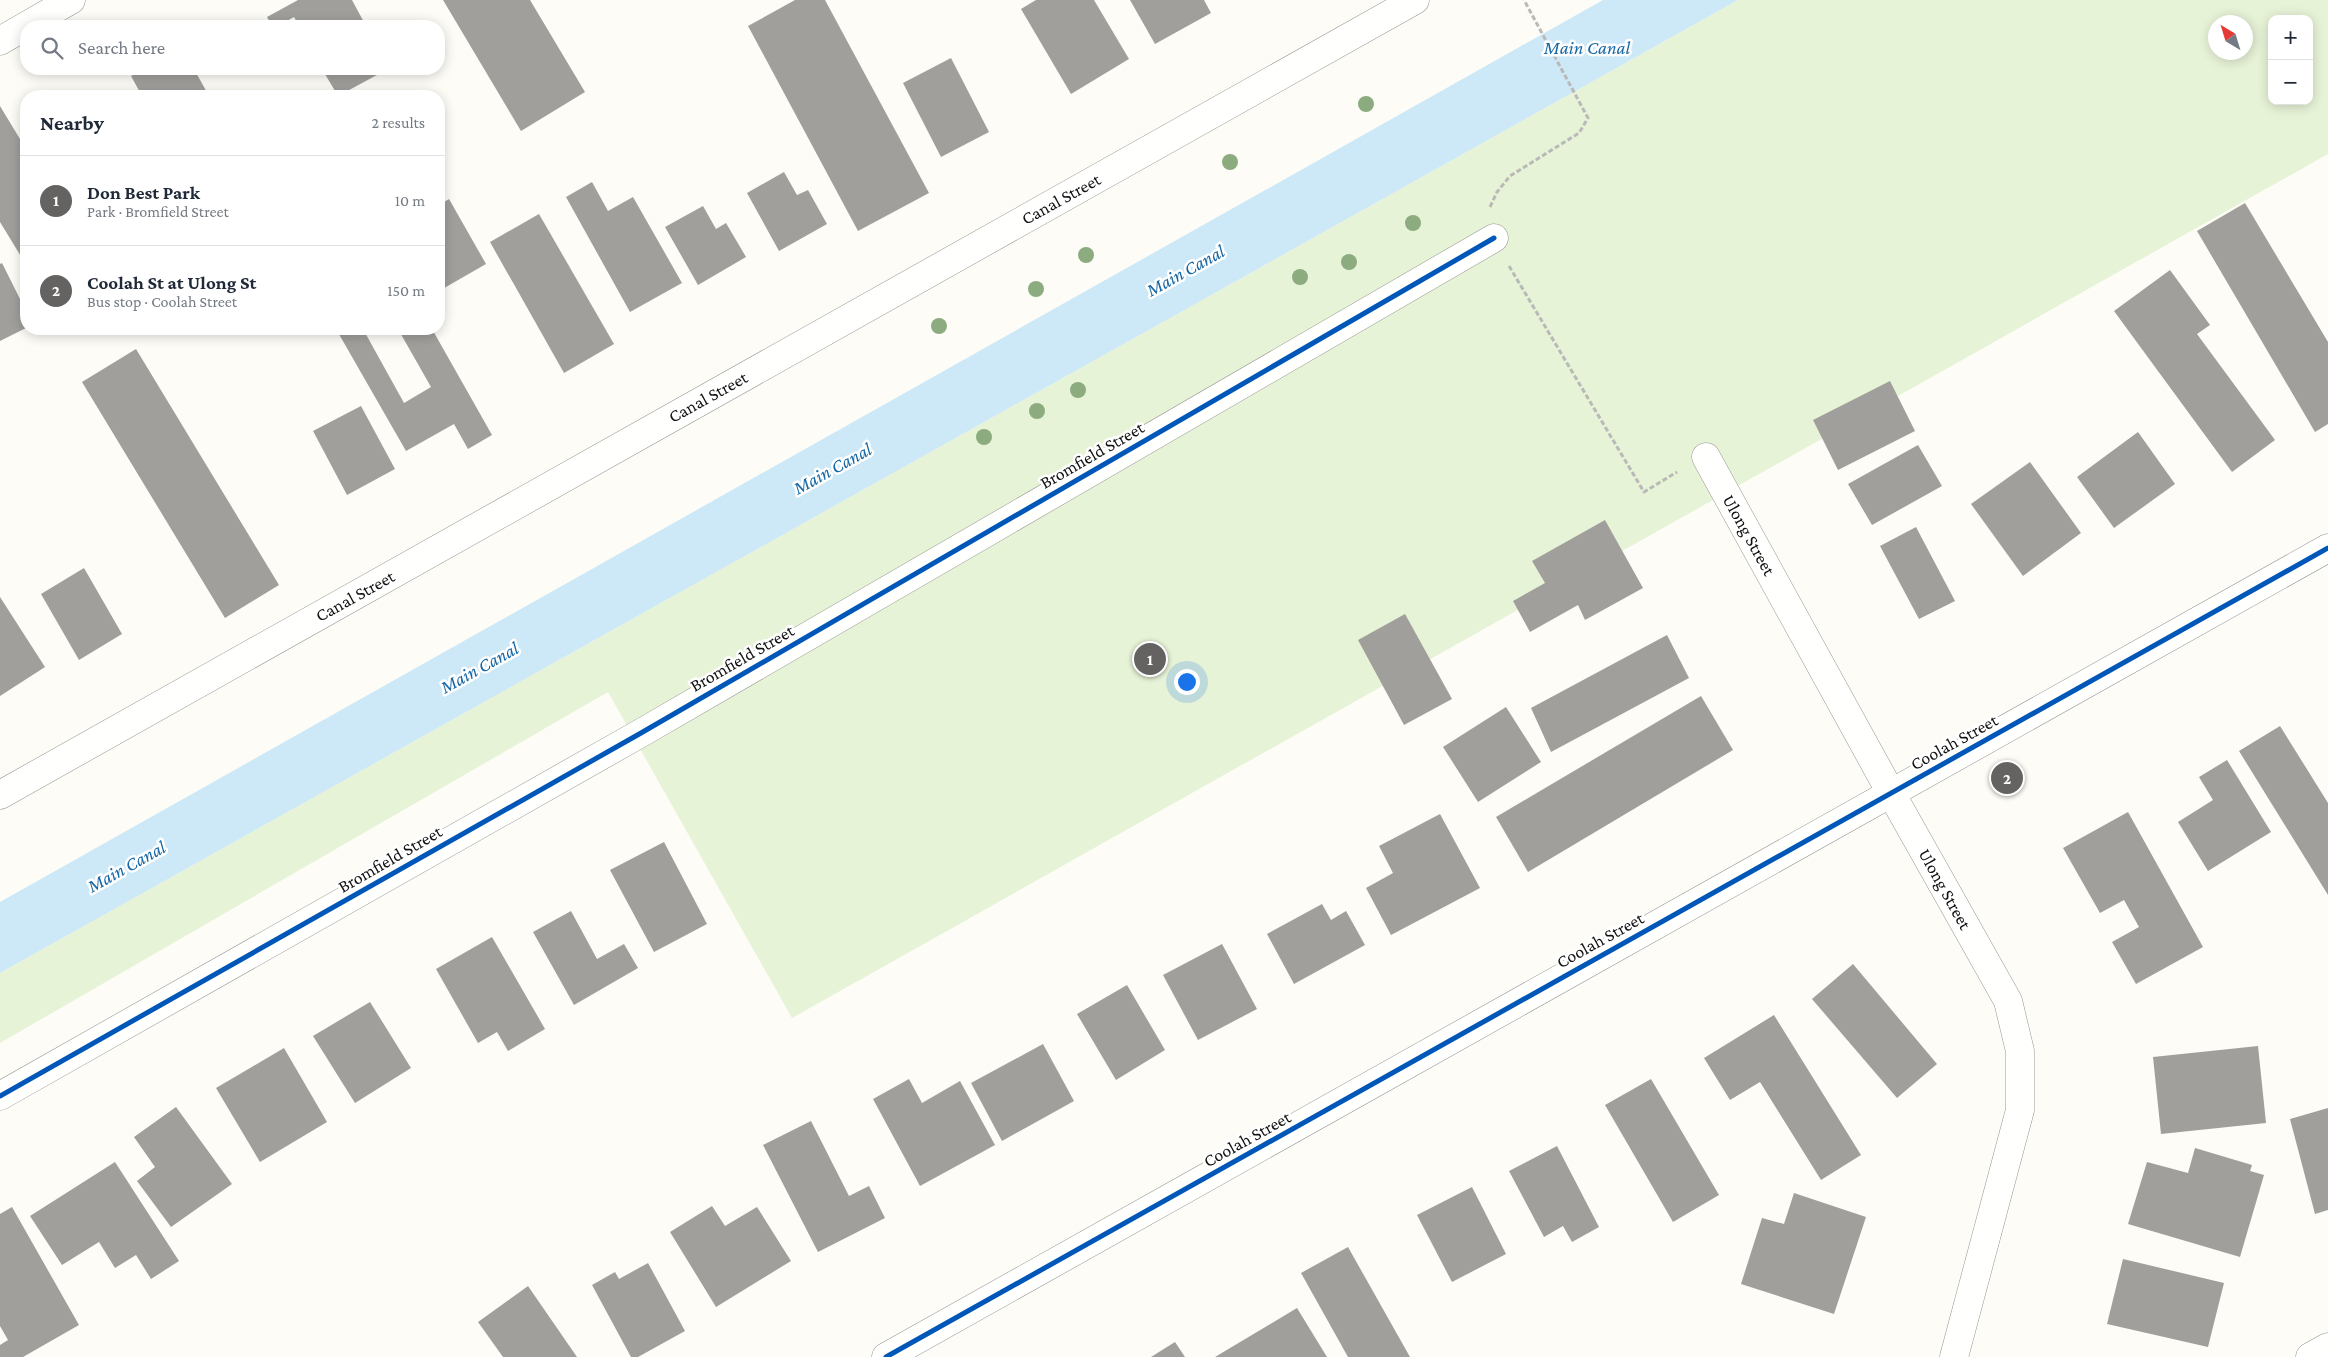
<!DOCTYPE html>
<html lang="en">
<head>
<meta charset="utf-8">
<style>
  body { margin:0; font-family:"Crimson Pro",serif; background:#f2f2f3; color:#1f2937 }
  .controls { position:absolute; right:15px; top:15px; display:grid; overflow:hidden; border-radius:10px; box-shadow:0 2px 12px #0003 }
  .controls button { width:45px; height:45px; display:grid; place-items:center; padding:0; border:0; border-bottom:1px solid #e0e1e3; background:#fff; color:#1f2937; font:25px sans-serif }
  .compass { position:absolute; left:2208px; top:15px; width:45px; height:45px; border-radius:50%; background:#fff; box-shadow:0 2px 12px #0003; rotate:322deg }
  .you { position:absolute; left:1186px; top:681px; width:18px; height:18px; margin:-12px; border:4px solid #fff; border-radius:50%; background:#1a73e8; box-shadow:0 0 0 8px #1a73e833 }
  .badge { display:grid; place-items:center; width:32px; height:32px; border-radius:50%; background:#646362; color:#fff; font-size:16px; font-weight:700 }
  .pin { position:absolute; translate:-50% -50%; border:2px solid #fff; box-shadow:0 1px 5px #0006 }
  .list { margin:0; padding:0; list-style:none }
  h2 { display:flex; justify-content:space-between; align-items:center; height:65px; margin:0; padding:0 20px; font-size:21px }
  h2 small { font-size:16px; font-weight:400; color:#747a83 }
  .list li { display:grid; grid-template-columns:32px 1fr auto; gap:15px; align-items:center; box-sizing:border-box; height:90px; padding:0 20px; border-top:1px solid #e0e1e3 }
  .list b { display:block; font-size:19px; white-space:nowrap }
  .list p { margin:0; font-size:16px; white-space:nowrap; color:#747a83 }
  .list em { font-size:16px; font-style:normal; color:#747a83 }
  .icon { flex:none; width:28px; height:28px; fill:none; stroke:currentColor; stroke-width:2; stroke-linecap:round; stroke-linejoin:round }
  .map { position:relative; flex:none; width:2328px; height:1357px; overflow:hidden }
  .search { position:absolute; background:#fff; box-shadow:0 2px 12px #0003; left:20px; top:20px; width:425px; height:55px; display:flex; align-items:center; gap:12px; box-sizing:border-box; padding:0 18px; border-radius:20px; color:#747a83; font-size:19px }
  .panel { position:absolute; background:#fff; box-shadow:0 2px 12px #0003; left:20px; top:90px; width:425px; height:245px; border-radius:20px }
  .map>svg:first-child { display:block }
  .green { fill:#e7f3d7; fill-rule:evenodd }
  .water { fill:#cde8f7 }
  .building { fill:#a19f9c }
  .lines { fill:none; stroke-linecap:round; stroke-linejoin:round }
  .minor-casing { stroke:#979795; stroke-width:29 }
  .path { stroke:#b9b9b8; stroke-width:3; stroke-dasharray:5 2.5; stroke-linecap:butt }
  .minor { stroke:#fffffe; stroke-width:28 }
  .cycleway-casing { stroke:#fff; stroke-width:8 }
  .cycleway { stroke:#0057b8; stroke-width:5 }
  .tree { fill:#8cac80 }
  .labels { text-anchor:middle; stroke-width:5; stroke-linejoin:round; paint-order:stroke }
  .street-label { font-size:18px; fill:#111; stroke:#fff }
  .water-label { font-size:19px; font-style:italic; fill:#1768a6; stroke:#fff }
</style>
</head>
<body>
<div class="map">
<svg width="2328" height="1357" viewBox="0 0 2328 1357">
  <rect width="100%" height="100%" fill="#fdfcf7"/>
  <!-- green -->
  <path class="green" d="M1738 0H2328V154L792 1018 608 692 0 1043V973ZM2272 19H2309V101H2272ZM2216 22H2246V52H2216Z"/>
  <!-- water -->
  <path class="water" d="M1603 0H1738L0 973V902Z"/>
  <!-- building -->
  <g class="building">
    <path d="M298 0H352L366 26H299L294 17 278 26H272L267 17Z"/>
    <path d="M443 0H530L585 92 521 131Z"/>
    <path d="M795 0H825L929 193 858 231 748 26Z"/>
    <path d="M1036 0H1094L1129 59 1071 94 1021 9Z"/>
    <path d="M1130 0H1204L1211 13 1155 44Z"/>
    <path d="M951 58 989 132 941 157 903 83Z"/>
    <path d="M144 69H194L209 96H142L131 76Z"/>
    <path d="M322 69H388L338 96Z"/>
    <path d="M0 106 26 149 25 263 0 222Z"/>
    <path d="M784 172 797 195 808 190 827 224 779 251 747 193Z"/>
    <path d="M592 182 608 211 633 197 682 283 630 312 566 197Z"/>
    <path d="M449 199 486 264 439 291V205Z"/>
    <path d="M2245 203 2328 342V424L2315 432 2197 231Z"/>
    <path d="M703 206 716 229 726 223 746 257 698 285 665 227Z"/>
    <path d="M539 214 614 344 564 373 490 242Z"/>
    <path d="M2 263 26 311V328L0 341V264Z"/>
    <path d="M2170 270 2210 325 2197 334 2275 440 2232 472 2114 311Z"/>
    <path d="M336 329H363L404 403 431 387 398 329H432L492 435 468 449 454 424 406 451Z"/>
    <path d="M136 349 279 585 225 618 82 382Z"/>
    <path d="M1890 381 1915 431 1838 470 1813 420Z"/>
    <path d="M361 406 395 469 347 495 313 431Z"/>
    <path d="M2138 432 2175 484 2114 528 2077 477Z"/>
    <path d="M1918 445 1942 486 1872 525 1848 484Z"/>
    <path d="M2030 462 2081 533 2023 576 1971 504Z"/>
    <path d="M1605 520 1643 588 1585 620 1578 605 1530 632 1513 601 1545 583 1532 561Z"/>
    <path d="M1916 527 1955 601 1919 619 1880 546Z"/>
    <path d="M84 568 122 634 79 660 41 594Z"/>
    <path d="M0 597 45 667 0 696Z"/>
    <path d="M1405 614 1452 699 1404 725 1358 640Z"/>
    <path d="M1667 635 1689 678 1551 752 1531 708Z"/>
    <path d="M1701 696 1733 750 1528 872 1496 817Z"/>
    <path d="M1506 707 1541 762 1478 802 1443 747Z"/>
    <path d="M2280 726 2328 803V895L2239 751Z"/>
    <path d="M2227 760 2271 832 2208 871 2178 822 2213 800 2199 777Z"/>
    <path d="M2128 812 2203 947 2136 984 2112 942 2139 927 2124 900 2100 913 2063 848Z"/>
    <path d="M1440 814 1480 888 1391 935 1366 888 1393 873 1379 846Z"/>
    <path d="M664 842 707 924 654 952 610 870Z"/>
    <path d="M1322 904 1331 920 1346 911 1365 945 1294 984 1267 934Z"/>
    <path d="M571 911 597 959 624 944 638 968 574 1005 533 932Z"/>
    <path d="M492 937 545 1029 508 1051 497 1032 478 1043 436 969Z"/>
    <path d="M1222 944 1257 1009 1198 1040 1163 975Z"/>
    <path d="M1853 964 1937 1064 1897 1098 1812 999Z"/>
    <path d="M1127 985 1165 1050 1116 1080 1077 1014Z"/>
    <path d="M370 1002 411 1068 355 1103 313 1036Z"/>
    <path d="M1774 1015 1861 1155 1821 1180 1760 1082 1730 1100 1704 1058Z"/>
    <path d="M1043 1044 1074 1101 1002 1141 971 1083Z"/>
    <path d="M2258 1046 2266 1123 2161 1134 2153 1057Z"/>
    <path d="M284 1048 327 1122 260 1162 216 1088Z"/>
    <path d="M909 1079 922 1103 960 1081 995 1145 920 1186 873 1099Z"/>
    <path d="M1651 1079 1719 1195 1673 1222 1605 1105Z"/>
    <path d="M176 1107 232 1184 171 1227 137 1181 155 1167 134 1137Z"/>
    <path d="M2328 1108V1210L2315 1214 2290 1119Z"/>
    <path d="M811 1121 849 1196 869 1186 885 1218 818 1252 763 1145Z"/>
    <path d="M1557 1146 1599 1227 1572 1242 1563 1226 1544 1237 1509 1171Z"/>
    <path d="M2195 1148 2252 1165 2250 1171 2264 1175 2240 1257 2128 1224 2147 1162 2188 1173Z"/>
    <path d="M115 1162 179 1261 151 1279 136 1255 115 1268 99 1242 62 1265 30 1216Z"/>
    <path d="M1472 1187 1506 1254 1452 1282 1417 1215Z"/>
    <path d="M1794 1193 1866 1217 1834 1314 1741 1284 1762 1218 1784 1224Z"/>
    <path d="M712 1206 725 1226 757 1207 791 1261 716 1307 670 1232Z"/>
    <path d="M12 1207 79 1325 23 1357H0V1345L8 1340 0 1326V1214Z"/>
    <path d="M1348 1247 1410 1357H1348L1301 1273Z"/>
    <path d="M2123 1259 2224 1283 2208 1347 2107 1324Z"/>
    <path d="M648 1263 685 1331 638 1357H631L592 1285 615 1272 619 1279Z"/>
    <path d="M528 1286 577 1357H503L478 1322Z"/>
    <path d="M1297 1308 1327 1357H1215Z"/>
    <path d="M1175 1342 1185 1357H1151Z"/>
  </g>
  <g class="lines">
    <!-- minor casing -->
    <g class="minor-casing">
      <g id="minor">
        <path d="M0 41 71 0"/>
        <path d="M1706 457 1891 793 2008 1001 2020 1051V1110L1954 1357"/>
        <path d="M0 795 1415 0"/>
        <path d="M0 1096 641 733 1494 238"/>
        <path d="M886 1357 2328 548"/>
        <path d="M2310 1357 2328 1347"/>
      </g>
    </g>
    <!-- path -->
    <g class="path">
      <path d="M1490 207 1497 192 1510 176 1579 133 1588 118 1524 0"/>
      <path d="M1509 266 1644 492 1677 472"/>
    </g>
    <!-- minor -->
    <use href="#minor" class="minor"/>
    <!-- cycleway casing -->
    <g class="cycleway-casing">
      <g id="cycleway">
        <path d="M0 1096 641 733 1494 238"/>
        <path d="M886 1357 2328 548"/>
      </g>
    </g>
    <!-- cycleway -->
    <use href="#cycleway" class="cycleway"/>
  </g>
  <!-- trees -->
  <g class="tree">
    <circle cx="1366" cy="104" r="8"/>
    <circle cx="1230" cy="162" r="8"/>
    <circle cx="1413" cy="223" r="8"/>
    <circle cx="1086" cy="255" r="8"/>
    <circle cx="1349" cy="262" r="8"/>
    <circle cx="1300" cy="277" r="8"/>
    <circle cx="1036" cy="289" r="8"/>
    <circle cx="939" cy="326" r="8"/>
    <circle cx="1078" cy="390" r="8"/>
    <circle cx="1037" cy="411" r="8"/>
    <circle cx="984" cy="437" r="8"/>
  </g>
  <g class="labels">
    <!-- street labels -->
    <g class="street-label">
      <text transform="translate(1061 199) rotate(-29)" y="6">Canal Street</text>
      <text transform="translate(708 397) rotate(-29)" y="6">Canal Street</text>
      <text transform="translate(1092 455) rotate(-30)" y="6">Bromfield Street</text>
      <text transform="translate(1749 535) rotate(61)" y="6">Ulong Street</text>
      <text transform="translate(355 596) rotate(-29)" y="6">Canal Street</text>
      <text transform="translate(742 658) rotate(-30)" y="6">Bromfield Street</text>
      <text transform="translate(1954 742) rotate(-29)" y="6">Coolah Street</text>
      <text transform="translate(390 859) rotate(-30)" y="6">Bromfield Street</text>
      <text transform="translate(1945 889) rotate(61)" y="6">Ulong Street</text>
      <text transform="translate(1600 940) rotate(-29)" y="6">Coolah Street</text>
      <text transform="translate(1247 1139) rotate(-29)" y="6">Coolah Street</text>
    </g>
    <!-- water labels -->
    <g class="water-label">
      <text x="1587" y="54">Main Canal</text>
      <text transform="translate(1185 270) rotate(-29)" y="7">Main Canal</text>
      <text transform="translate(832 468) rotate(-29)" y="7">Main Canal</text>
      <text transform="translate(479 667) rotate(-29)" y="7">Main Canal</text>
      <text transform="translate(126 866) rotate(-29)" y="7">Main Canal</text>
    </g>
  </g>
</svg>
<div class="controls">
<button>+</button>
<button>−</button>
</div>
<svg class="compass" viewBox="-18 -18 36 36"><path d="M0-13l5 13h-10z" fill="#e53935"/><path d="M0 13l5-13h-10z" fill="#747a83"/></svg>
<div class="you"></div>
<div class="pin badge" style="left:1150px;top:659px">1</div>
<div class="pin badge" style="left:2007px;top:778px">2</div>
<div class="search"><svg class="icon" aria-label="search" viewBox="0 0 24 24"><circle cx="10" cy="10" r="6"/><path d="M15 15l6 6"/></svg>Search here</div>
<section class="panel">
<h2>Nearby<small>2 results</small></h2>
<ul class="list">
<li><span class="badge">1</span><div><b>Don Best Park</b><p>Park · Bromfield Street</p></div><em>10 m</em></li>
<li><span class="badge">2</span><div><b>Coolah St at Ulong St</b><p>Bus stop · Coolah Street</p></div><em>150 m</em></li>
</ul>
</section>
</div>
</body>
</html>
